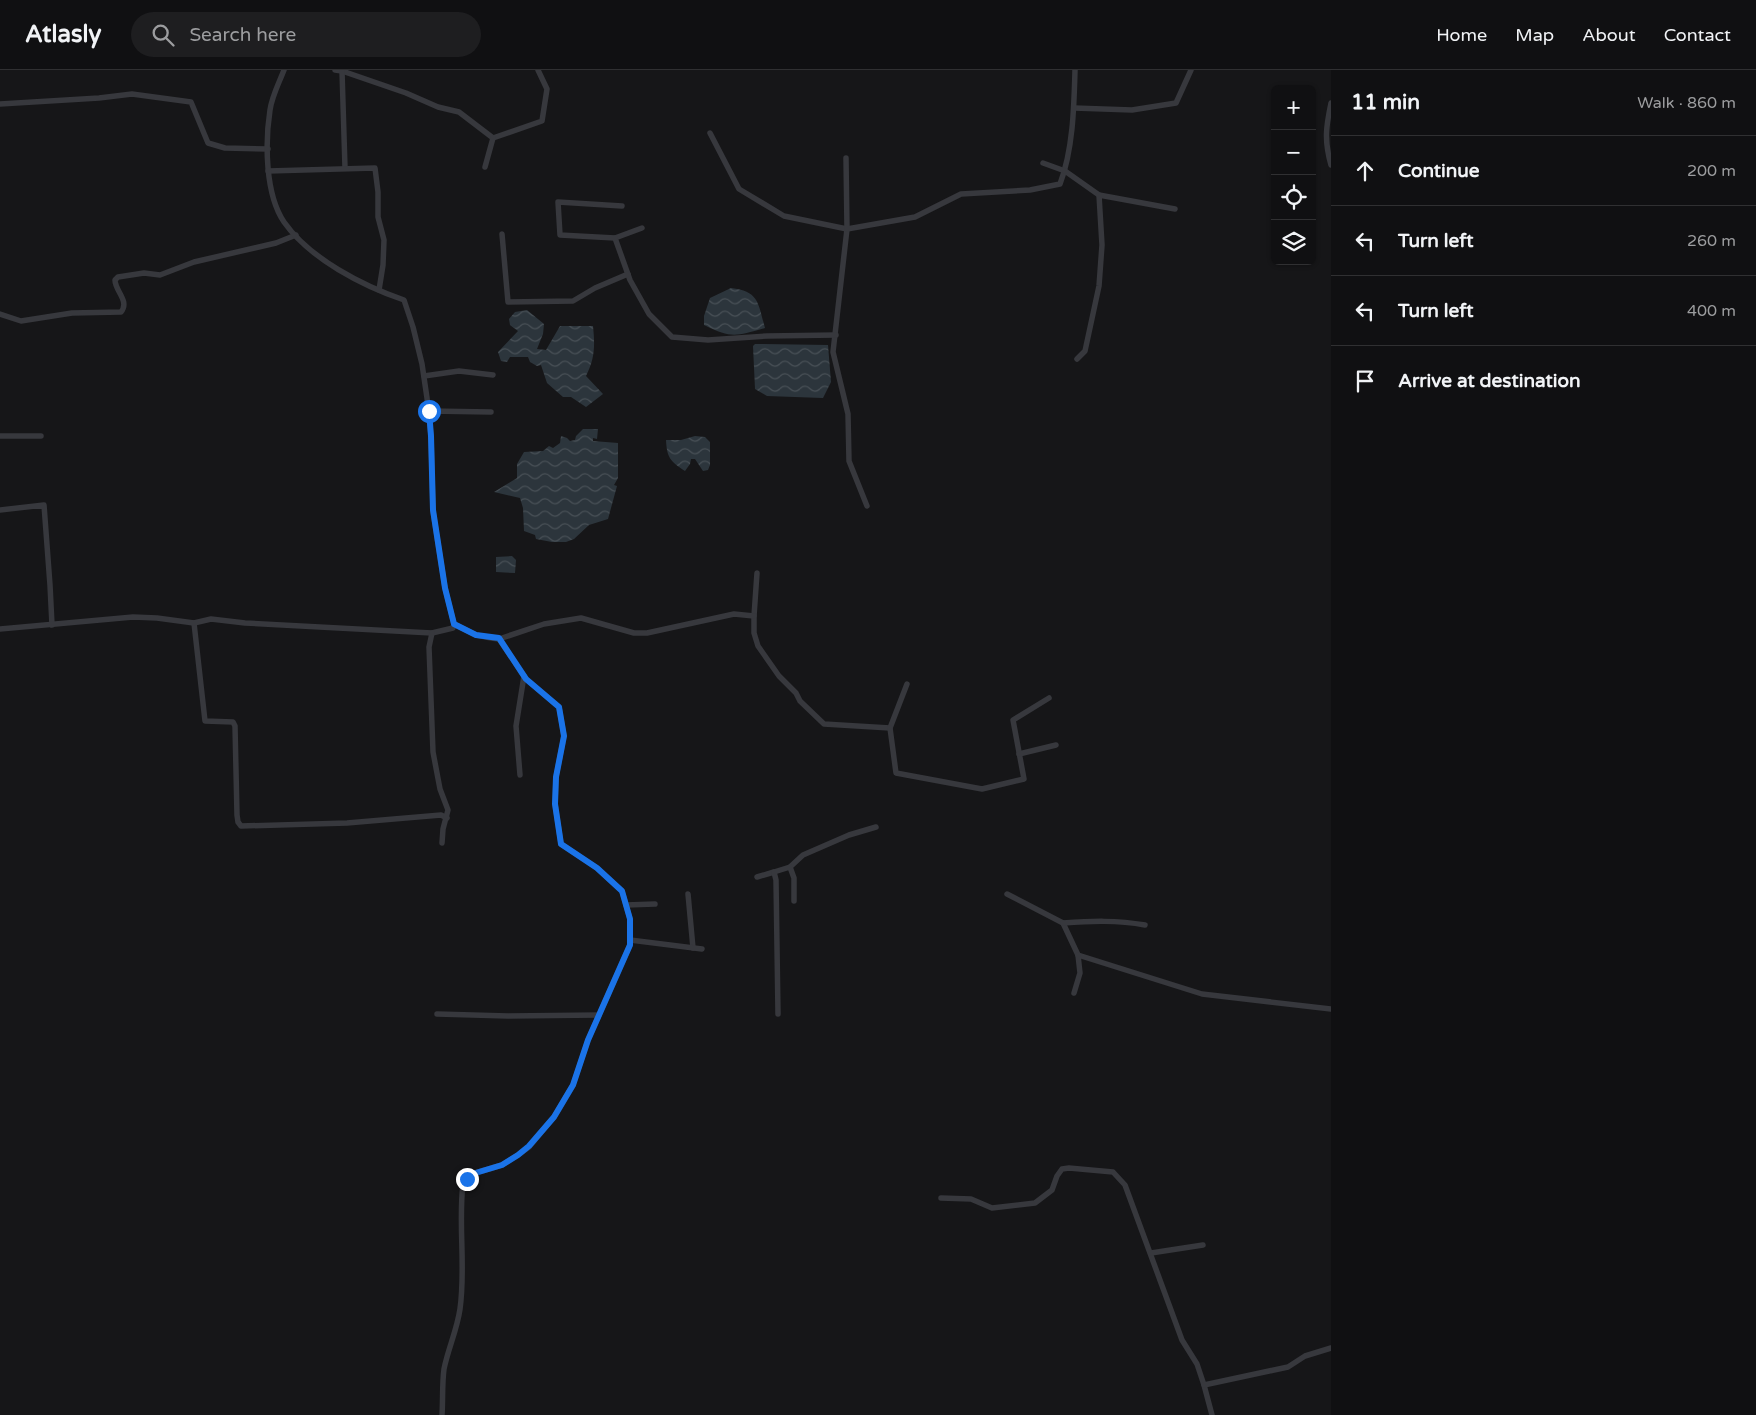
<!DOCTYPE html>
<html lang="en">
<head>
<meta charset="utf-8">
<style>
  body { margin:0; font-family:"Varela Round",sans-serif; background:#1e1e20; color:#f1f3f6 }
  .controls { position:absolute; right:15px; top:15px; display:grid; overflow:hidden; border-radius:8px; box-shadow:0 1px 4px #0004 }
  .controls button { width:45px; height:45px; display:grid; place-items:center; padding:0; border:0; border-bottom:1px solid #303032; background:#101012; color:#f1f3f6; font:25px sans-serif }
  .stop { position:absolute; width:15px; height:15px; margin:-11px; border:4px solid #1a73e8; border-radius:50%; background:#fff }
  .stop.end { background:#1a73e8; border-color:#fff; box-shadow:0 1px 5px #0008 }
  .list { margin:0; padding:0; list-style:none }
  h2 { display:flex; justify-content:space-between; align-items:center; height:65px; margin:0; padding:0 20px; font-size:21px }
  h2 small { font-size:16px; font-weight:400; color:#9c9d9f }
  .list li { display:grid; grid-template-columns:32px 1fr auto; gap:15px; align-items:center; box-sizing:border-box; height:70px; padding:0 20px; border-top:1px solid #303032 }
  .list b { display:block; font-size:19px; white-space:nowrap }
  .list em { font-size:16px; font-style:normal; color:#9c9d9f }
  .icon { flex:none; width:28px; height:28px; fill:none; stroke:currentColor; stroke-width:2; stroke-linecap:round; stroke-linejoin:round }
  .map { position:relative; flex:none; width:1331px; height:1345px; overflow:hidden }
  header { display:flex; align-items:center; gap:30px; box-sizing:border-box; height:70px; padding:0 25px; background:#101012; border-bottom:1px solid #303032 }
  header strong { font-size:24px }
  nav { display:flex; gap:28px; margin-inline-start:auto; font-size:18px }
  .search { width:350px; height:45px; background:#1e1e20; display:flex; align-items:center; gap:12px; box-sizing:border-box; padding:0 18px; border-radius:28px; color:#9c9d9f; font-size:19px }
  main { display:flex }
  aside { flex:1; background:#101012 }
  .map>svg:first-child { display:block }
  .water { fill:url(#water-waves) }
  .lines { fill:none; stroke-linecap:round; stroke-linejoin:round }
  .minor { stroke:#37383d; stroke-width:5.5 }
  .route { stroke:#1a73e8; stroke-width:6 }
</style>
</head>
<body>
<header>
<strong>Atlasly</strong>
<div class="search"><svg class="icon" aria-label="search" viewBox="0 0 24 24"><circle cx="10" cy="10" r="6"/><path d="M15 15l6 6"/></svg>Search here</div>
<nav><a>Home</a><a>Map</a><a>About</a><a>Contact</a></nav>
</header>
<main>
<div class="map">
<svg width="1331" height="1345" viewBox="0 0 1331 1345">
  <defs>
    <pattern id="water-waves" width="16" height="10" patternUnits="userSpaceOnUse" patternTransform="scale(1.25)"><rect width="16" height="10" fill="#2c353c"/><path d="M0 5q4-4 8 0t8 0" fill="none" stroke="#485056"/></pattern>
  </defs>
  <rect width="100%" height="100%" fill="#161618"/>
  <!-- water -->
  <g class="water">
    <path d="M731 218C759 221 758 233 765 258 735 266 733 269 704 255V246L710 228Z"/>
    <path d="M527 240 544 254 543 264 537 279 546 280 560 256H593C595 276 595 288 586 306L603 324 586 337 571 327H563L547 313 541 295 537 296 530 292 528 287H510L507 292 501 291 498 282 518 261 510 255 509 249 515 242Z"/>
    <path d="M755 274 828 275 831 312 823 328 767 326 755 319 753 276Z"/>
    <path d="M583 359H598L597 369 593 368V371L618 373V408L614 415 617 416 608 449 589 455 574 469 566 472H552L536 469 535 465 524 461 523 438 520 428 494 422 517 408V394L524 382 543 381 549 376 553 378 560 373 561 366 567 368 570 371 575 370 576 366Z"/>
    <path d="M695 366 705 367 710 372V395L708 400 703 401 695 389H691L690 394 685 401C670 391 667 388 666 370H681Z"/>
    <path d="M512 486 516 490 515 503 496 502V487Z"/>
  </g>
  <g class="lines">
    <!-- minor -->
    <g class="minor">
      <path d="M335 0 342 1 406 23 438 37 459 42 493 68 542 51 547 19 538 0"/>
      <path d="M342 1 345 98"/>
      <path d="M1331 33C1326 57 1324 70 1331 95"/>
      <path d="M0 34 99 28 132 24 191 32 208 73 225 78 268 79"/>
      <path d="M1074 38 1132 40 1176 33 1191 0"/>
      <path d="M710 63 739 119 784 146 847 159 833 282 848 344 849 391 867 436"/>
      <path d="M846 88 847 159 915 147 961 124 1030 120 1060 114C1073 80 1074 37 1075 0"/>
      <path d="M1043 93 1065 101 1099 125"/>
      <path d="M485 97 493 68"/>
      <path d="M268 101 375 98 378 122V147L384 170 383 195 379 220"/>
      <path d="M642 158 615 168 630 210 649 244 672 267 708 270 767 266 836 265"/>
      <path d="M502 164 508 232 573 231 595 218 628 204"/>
      <path d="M615 168 560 165 558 132 622 136"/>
      <path d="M0 244 21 251 72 243 121 242C130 231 115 221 115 210L118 207 144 203 160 205 194 192 276 173 296 165"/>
      <path d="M1077 289 1085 281 1099 216 1102 175 1099 125 1175 139"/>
      <path d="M424 306 459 301 493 305"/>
      <path d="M429 341 491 342"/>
      <path d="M0 366H41"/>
      <path d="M0 440 44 435 50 515 52 555"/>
      <path d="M757 503 754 546V563L758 576 779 606 796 623 800 631 824 654 890 658 907 614"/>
      <path d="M194 553 205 651 233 652 235 656 237 745 238 752 241 756 347 753 441 745 447 748"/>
      <path d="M454 554 476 565 491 568 499 569 544 554 581 548 634 563H647L734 544 754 546"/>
      <path d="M0 559 133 547 157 548 194 553 211 549 245 553 432 563 453 558 454 554 445 518 433 441 431 366 427 328 422 294 413 257 404 230C363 216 310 189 284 152 265 124 265 72 270 40 272 26 279 13 284 0"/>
      <path d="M432 563 429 577 433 682 440 719 448 740 443 759 442 773"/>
      <path d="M890 658 896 703 982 719 1024 709 1013 650 1049 628"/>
      <path d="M1019 684 1056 675"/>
      <path d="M520 705 516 656 524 606"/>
      <path d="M790 797 803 785 849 765 876 757"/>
      <path d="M757 807 774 802"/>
      <path d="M688 824 693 878"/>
      <path d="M1007 824 1063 853 1078 885 1202 924 1331 939"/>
      <path d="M626 835 655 834"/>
      <path d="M1063 853C1091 851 1117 850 1145 855"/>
      <path d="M630 870 702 879"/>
      <path d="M1074 923 1080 903 1078 885"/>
      <path d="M437 944 508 946 599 945"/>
      <path d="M778 944 776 810 774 802 790 797 794 808V831"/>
      <path d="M941 1128 971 1129 992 1138 1035 1133 1052 1120 1057 1106 1062 1099 1069 1098 1113 1102 1125 1115 1182 1270 1197 1294 1204 1315 1212 1345"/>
      <path d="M1151 1183 1203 1175"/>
      <path d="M1204 1315 1288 1297 1305 1286 1331 1278"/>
      <path d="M442 1345C443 1330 442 1314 444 1299 448 1279 457 1260 460 1239 466 1197 458 1155 463 1113L472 1104 502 1095 518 1085 529 1077 554 1047 573 1015 588 970 630 875V849L622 821 597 798 561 774 555 734 556 707 564 666 559 637 526 609 499 569"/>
    </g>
  </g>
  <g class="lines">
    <!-- route -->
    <path class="route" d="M429 341 431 366 433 440 445 518 454 554 476 565 499 568 526 609 559 637 564 666 556 707 555 734 561 774 597 798 622 821 630 849V875L588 970 573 1015 554 1047 529 1076 518 1085 502 1095 472 1104 467 1109"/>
  </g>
</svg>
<div class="controls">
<button>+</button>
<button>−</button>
<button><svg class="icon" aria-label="locate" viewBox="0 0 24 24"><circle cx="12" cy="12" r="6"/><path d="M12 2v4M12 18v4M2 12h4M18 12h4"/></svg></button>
<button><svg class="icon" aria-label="layers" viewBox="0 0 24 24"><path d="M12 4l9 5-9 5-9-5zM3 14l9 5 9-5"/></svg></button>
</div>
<div class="stop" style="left:429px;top:341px"></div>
<div class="stop end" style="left:467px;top:1109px"></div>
</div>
<aside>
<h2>11 min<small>Walk · 860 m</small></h2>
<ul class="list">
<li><svg class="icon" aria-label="ahead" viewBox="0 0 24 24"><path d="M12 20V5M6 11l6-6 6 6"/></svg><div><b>Continue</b></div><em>200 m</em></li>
<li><svg class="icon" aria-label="left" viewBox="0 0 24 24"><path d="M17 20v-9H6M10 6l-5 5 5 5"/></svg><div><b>Turn left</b></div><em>260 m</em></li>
<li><svg class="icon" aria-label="left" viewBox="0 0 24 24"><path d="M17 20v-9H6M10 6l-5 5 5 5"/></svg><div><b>Turn left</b></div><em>400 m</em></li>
<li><svg class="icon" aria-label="arrive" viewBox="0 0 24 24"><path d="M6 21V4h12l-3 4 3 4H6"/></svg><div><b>Arrive at destination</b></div></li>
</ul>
</aside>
</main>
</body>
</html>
